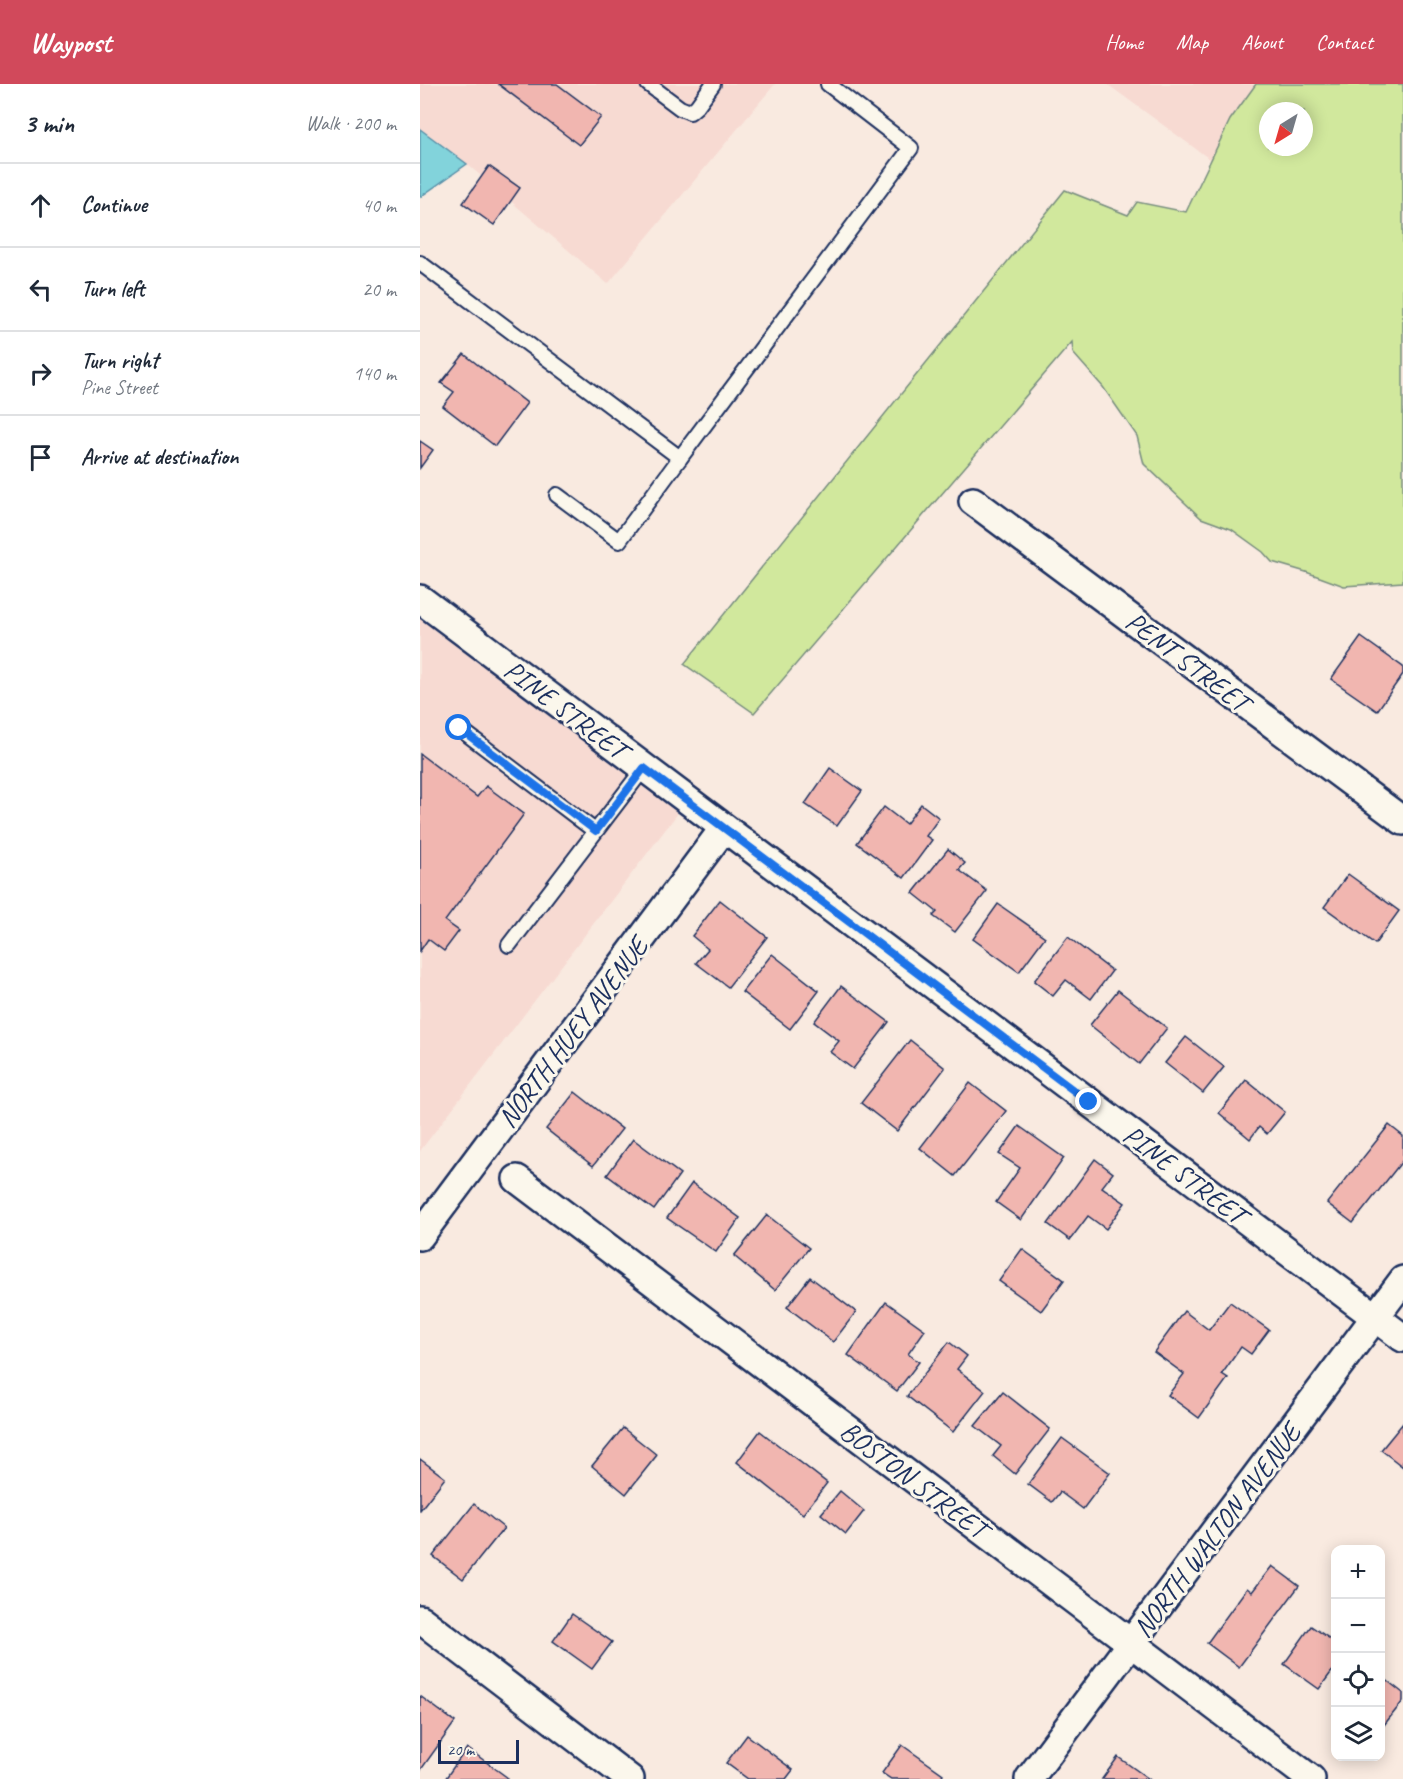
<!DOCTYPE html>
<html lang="en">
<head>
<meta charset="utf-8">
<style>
  body { margin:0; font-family:Caveat,sans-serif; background:#f6f6f7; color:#1f2937 }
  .controls { position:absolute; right:18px; bottom:18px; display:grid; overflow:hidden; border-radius:12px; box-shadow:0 3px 15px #0003 }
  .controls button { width:54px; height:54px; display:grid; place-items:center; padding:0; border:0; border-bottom:2px solid #e0e1e3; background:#fff; color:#1f2937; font:30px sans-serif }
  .compass { position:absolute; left:839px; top:18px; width:54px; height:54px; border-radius:50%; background:#fff; box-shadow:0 3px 15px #0003; rotate:217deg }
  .scale { position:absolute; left:18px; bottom:15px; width:81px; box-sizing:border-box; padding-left:6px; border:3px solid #1b2f5e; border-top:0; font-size:16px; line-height:21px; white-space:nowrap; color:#1b2f5e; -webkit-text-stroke:4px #fbf7ec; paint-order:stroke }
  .stop { position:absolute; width:18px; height:18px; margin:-14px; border:4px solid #1a73e8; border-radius:50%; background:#fff }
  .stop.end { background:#1a73e8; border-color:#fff; box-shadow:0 2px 6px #0008 }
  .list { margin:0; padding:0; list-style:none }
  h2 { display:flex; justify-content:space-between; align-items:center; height:78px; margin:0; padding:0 24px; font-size:26px }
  h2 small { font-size:20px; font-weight:400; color:#747a83 }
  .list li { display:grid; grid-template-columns:39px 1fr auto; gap:18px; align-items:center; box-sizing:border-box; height:84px; padding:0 24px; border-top:2px solid #e0e1e3 }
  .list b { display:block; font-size:22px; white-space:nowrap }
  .list p { margin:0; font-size:20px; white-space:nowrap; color:#747a83 }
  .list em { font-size:20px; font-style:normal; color:#747a83 }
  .icon { flex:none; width:33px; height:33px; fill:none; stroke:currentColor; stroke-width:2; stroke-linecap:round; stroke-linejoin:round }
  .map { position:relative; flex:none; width:983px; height:1695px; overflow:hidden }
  header { display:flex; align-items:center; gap:36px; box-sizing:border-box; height:84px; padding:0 30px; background:#d1495b; color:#fff }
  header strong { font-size:28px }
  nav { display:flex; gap:33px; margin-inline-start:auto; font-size:21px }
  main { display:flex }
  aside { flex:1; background:#fff }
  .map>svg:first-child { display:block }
  .built { fill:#f7dad2 }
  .green { fill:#d1e89d; stroke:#768c7e; stroke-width:1.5; fill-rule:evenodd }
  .water { fill:#82d3db; stroke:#5991a9; stroke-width:1.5 }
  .building { fill:#f1b6b0; stroke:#1b2f5e; stroke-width:1.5 }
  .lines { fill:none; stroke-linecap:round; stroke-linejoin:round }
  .service-casing { stroke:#1b2f5e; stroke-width:18 }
  .minor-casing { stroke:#1b2f5e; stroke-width:32 }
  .service { stroke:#fbf7ec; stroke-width:14 }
  .minor { stroke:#fbf7ec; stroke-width:27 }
  .route { stroke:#1a73e8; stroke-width:8 }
  .labels { text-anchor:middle; stroke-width:6; stroke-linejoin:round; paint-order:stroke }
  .street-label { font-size:28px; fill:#1b2f5e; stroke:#fbf7ec }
</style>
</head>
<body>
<header>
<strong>Waypost</strong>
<nav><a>Home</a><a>Map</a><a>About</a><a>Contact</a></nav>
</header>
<main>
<aside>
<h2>3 min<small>Walk · 200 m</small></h2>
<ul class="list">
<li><svg class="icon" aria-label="ahead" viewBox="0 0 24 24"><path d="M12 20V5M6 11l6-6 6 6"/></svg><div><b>Continue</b></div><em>40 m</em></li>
<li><svg class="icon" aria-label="left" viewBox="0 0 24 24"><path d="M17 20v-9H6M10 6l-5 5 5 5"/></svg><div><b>Turn left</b></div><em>20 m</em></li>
<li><svg class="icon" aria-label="right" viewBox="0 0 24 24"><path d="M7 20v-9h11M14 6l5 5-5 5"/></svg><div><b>Turn right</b><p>Pine Street</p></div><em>140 m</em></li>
<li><svg class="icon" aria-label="arrive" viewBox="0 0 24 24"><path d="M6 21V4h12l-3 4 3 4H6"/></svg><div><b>Arrive at destination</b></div></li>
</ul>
</aside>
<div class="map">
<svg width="983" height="1695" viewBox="0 0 983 1695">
  <rect width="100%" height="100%" fill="#f9eae0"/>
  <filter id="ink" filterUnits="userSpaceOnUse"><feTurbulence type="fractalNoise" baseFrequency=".0167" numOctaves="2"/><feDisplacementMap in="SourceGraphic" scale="12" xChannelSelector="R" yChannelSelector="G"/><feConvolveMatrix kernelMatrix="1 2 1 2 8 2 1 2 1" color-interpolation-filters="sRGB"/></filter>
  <g filter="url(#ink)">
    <!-- built -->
    <g class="built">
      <path d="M0 0H355L188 200 47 80 0 45Z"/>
      <path d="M687 0H836L810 36 791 76Z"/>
      <path d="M0 535 258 729 0 1067Z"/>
    </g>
    <!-- green -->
    <path class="green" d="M836 0H983V498L924 502 886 488 852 478 843 468 811 445 781 434 724 380 717 352 683 303 653 269 652 258 334 629 264 580 645 106 708 131 717 118 766 128 810 36ZM848 27H884V63H848Z"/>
    <!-- water -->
    <path class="water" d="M0 45 47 80 0 113Z"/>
    <!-- building -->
    <g class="building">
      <path d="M78 0H137L181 33 159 61Z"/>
      <path d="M69 82 100 104 74 141 43 119Z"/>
      <path d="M44 270 107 319 75 362 23 322 34 308 21 299Z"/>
      <path d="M0 357 13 366 0 384Z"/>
      <path d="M941 553 983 583V590L957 627 911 595Z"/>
      <path d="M0 670 57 713 66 702 104 730 25 837 39 847 24 867 8 855 0 867Z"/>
      <path d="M410 684 442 707 417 742 385 720Z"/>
      <path d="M501 720 519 734 506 752 512 756 484 794 437 759 464 723 486 740Z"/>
      <path d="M528 765 545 779 539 786 567 807 535 848 513 832 517 828 493 809Z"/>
      <path d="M928 790 979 827 955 860 904 823Z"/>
      <path d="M300 816 347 853 308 903 276 879 288 865 272 852Z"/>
      <path d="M578 820 625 853 599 888 553 855Z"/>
      <path d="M648 853 692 887 671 915 646 896 633 912 614 897Z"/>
      <path d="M352 870 399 907 370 945 322 908Z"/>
      <path d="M421 902 469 938 433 985 410 968 419 957 394 938Z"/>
      <path d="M698 906 747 944 719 980 670 941Z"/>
      <path d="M766 953 804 983 783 1009 745 979Z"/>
      <path d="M490 956 525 984 477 1047 441 1019Z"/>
      <path d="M826 996 865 1028 847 1050 839 1043 830 1055 799 1029Z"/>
      <path d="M550 999 586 1027 535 1092 500 1064Z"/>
      <path d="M155 1008 202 1045 173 1082 126 1045Z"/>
      <path d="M969 1041 983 1052V1076L933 1139 907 1119Z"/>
      <path d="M599 1042 644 1074 601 1136 576 1118 600 1084 579 1070Z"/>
      <path d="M213 1055 260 1090 234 1126 187 1091Z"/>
      <path d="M675 1075 693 1089 682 1103 705 1119 686 1145 668 1132 650 1156 628 1140Z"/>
      <path d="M272 1099 320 1134 296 1168 247 1134Z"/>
      <path d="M347 1131 389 1164 355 1206 314 1172Z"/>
      <path d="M602 1165 644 1196 621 1227 579 1197Z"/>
      <path d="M390 1193 436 1228 413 1258 367 1223Z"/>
      <path d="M466 1218 505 1246 488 1270 499 1278 477 1307 428 1271Z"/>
      <path d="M810 1218 849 1246 831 1270 821 1263 802 1290 808 1294 779 1334 748 1311 764 1290 734 1268 764 1227 789 1246Z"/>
      <path d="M529 1258 547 1272 537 1285 565 1307 533 1348 487 1312Z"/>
      <path d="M583 1308 630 1345 595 1390 573 1372 581 1362 555 1342Z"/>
      <path d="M983 1339V1383L961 1366Z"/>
      <path d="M203 1344 237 1371 206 1410 172 1382Z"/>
      <path d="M340 1347 407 1399 383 1430 317 1378Z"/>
      <path d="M642 1354 690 1389 663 1425 640 1408 632 1418 608 1400Z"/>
      <path d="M0 1375 25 1394 0 1426Z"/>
      <path d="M420 1407 444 1427 426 1450 401 1430Z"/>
      <path d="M54 1420 84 1444 43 1495 13 1472Z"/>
      <path d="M852 1482 879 1502 819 1583 787 1559 827 1504 832 1508Z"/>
      <path d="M152 1530 192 1558 172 1585 133 1557Z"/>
      <path d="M891 1542 916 1559V1582L899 1605 864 1580Z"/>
      <path d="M960 1591 983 1609V1617L960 1646Z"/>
      <path d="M0 1612 35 1638 0 1687Z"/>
      <path d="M327 1651 373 1686 366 1695H328L306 1679Z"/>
      <path d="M482 1661 523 1690 520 1695H471L462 1689Z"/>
      <path d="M47 1664 88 1694 87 1695H25Z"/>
      <path d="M698 1673 729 1695H682Z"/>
    </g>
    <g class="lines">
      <!-- service casing -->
      <g class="service-casing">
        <g id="service">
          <path d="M228 0 260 24 270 28 277 22 293 0"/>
          <path d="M0 179 260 374 491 64 408 0"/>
          <path d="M137 411 199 457 260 374"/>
          <path d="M39 644 175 747"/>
          <path d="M89 861 224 684"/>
        </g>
      </g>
      <!-- minor casing -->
      <g class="minor-casing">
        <g id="minor">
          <path d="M553 417 983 737"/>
          <path d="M0 515 983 1254"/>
          <path d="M97 1095 891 1695"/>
          <path d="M0 1152 304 744"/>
          <path d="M0 1535 210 1695"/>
          <path d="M609 1695 983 1196"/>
        </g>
      </g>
      <!-- service -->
      <use href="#service" class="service"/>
      <!-- minor -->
      <use href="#minor" class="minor"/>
    </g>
  </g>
  <g class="lines" filter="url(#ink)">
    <!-- route -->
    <path class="route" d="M39 644 176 747 224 684 669 1018"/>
  </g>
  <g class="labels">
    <!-- street labels -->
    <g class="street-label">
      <text transform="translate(768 577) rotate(37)" y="10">PENT STREET</text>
      <text transform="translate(146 625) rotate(37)" y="10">PINE STREET</text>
      <text transform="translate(152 948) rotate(-53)" y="10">NORTH HUEY AVENUE</text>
      <text transform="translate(765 1090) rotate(37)" y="10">PINE STREET</text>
      <text transform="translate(494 1395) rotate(37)" y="10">BOSTON STREET</text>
      <text transform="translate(796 1446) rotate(-53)" y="10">NORTH WALTON AVENUE</text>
    </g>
  </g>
</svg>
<div class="controls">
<button>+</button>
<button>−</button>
<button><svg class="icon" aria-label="locate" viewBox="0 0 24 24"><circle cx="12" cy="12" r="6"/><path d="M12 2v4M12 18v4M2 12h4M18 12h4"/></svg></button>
<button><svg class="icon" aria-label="layers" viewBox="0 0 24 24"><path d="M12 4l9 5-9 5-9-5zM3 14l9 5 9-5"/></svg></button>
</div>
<svg class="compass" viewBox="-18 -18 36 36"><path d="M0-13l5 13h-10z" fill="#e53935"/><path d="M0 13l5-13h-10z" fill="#747a83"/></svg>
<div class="scale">20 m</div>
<div class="stop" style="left:39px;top:644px"></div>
<div class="stop end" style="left:669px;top:1018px"></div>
</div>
</main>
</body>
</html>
